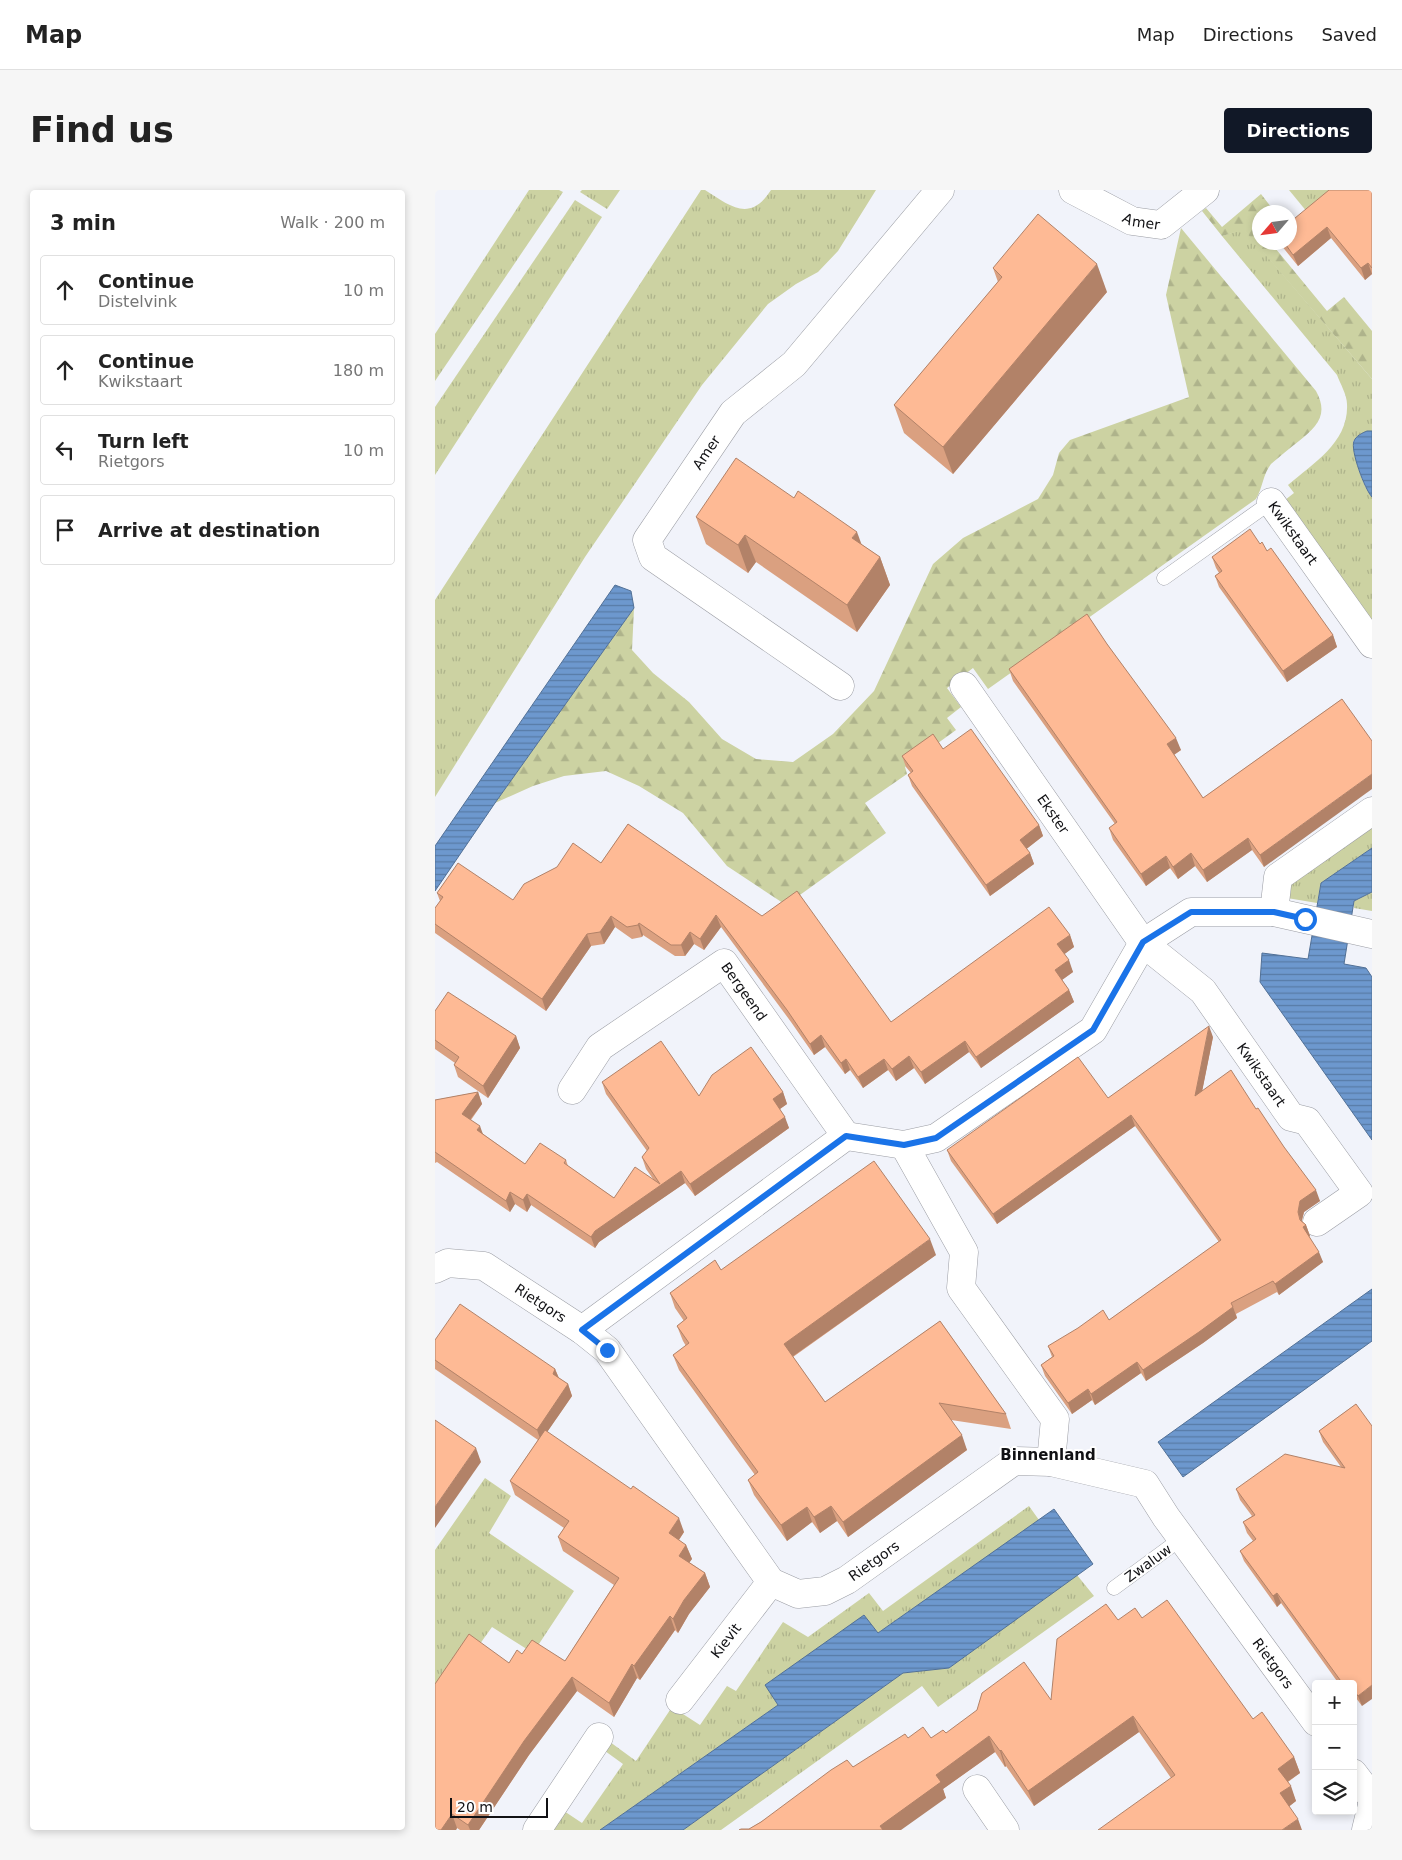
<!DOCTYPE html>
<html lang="en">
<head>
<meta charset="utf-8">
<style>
  body { margin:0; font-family:"DejaVu Sans",sans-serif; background:#f6f6f6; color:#222 }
  .controls { position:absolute; right:15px; bottom:15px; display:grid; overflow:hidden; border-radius:5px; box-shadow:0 2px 8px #0003 }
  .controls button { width:45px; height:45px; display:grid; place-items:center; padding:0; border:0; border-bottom:1px solid #e0e0e0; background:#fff; color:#222; font:25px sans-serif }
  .compass { position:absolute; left:817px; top:15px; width:45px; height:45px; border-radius:50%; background:#fff; box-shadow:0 2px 8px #0003; rotate:242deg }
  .scale { position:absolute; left:15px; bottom:12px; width:98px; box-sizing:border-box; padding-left:5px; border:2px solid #111114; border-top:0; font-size:14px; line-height:18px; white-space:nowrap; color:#111114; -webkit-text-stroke:4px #fff; paint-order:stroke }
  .stop { position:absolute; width:15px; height:15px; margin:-11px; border:4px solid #1a73e8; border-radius:50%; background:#fff }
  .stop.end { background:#1a73e8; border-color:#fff; box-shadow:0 1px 5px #0008 }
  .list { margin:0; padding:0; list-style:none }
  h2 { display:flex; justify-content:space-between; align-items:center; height:65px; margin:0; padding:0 20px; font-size:21px }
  h2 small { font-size:16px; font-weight:400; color:#767676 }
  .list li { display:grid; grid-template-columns:32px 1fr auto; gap:15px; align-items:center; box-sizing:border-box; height:70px; margin:0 10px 10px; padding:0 10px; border:1px solid #e0e0e0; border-radius:5px }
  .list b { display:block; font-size:19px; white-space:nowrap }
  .list p { margin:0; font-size:16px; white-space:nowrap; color:#767676 }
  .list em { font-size:16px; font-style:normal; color:#767676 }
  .icon { flex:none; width:28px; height:28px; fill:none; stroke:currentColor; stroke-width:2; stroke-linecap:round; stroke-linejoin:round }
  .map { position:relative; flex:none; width:937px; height:1640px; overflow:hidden; border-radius:5px }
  header { display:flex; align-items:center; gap:30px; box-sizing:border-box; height:70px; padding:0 25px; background:#fff; border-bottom:1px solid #e0e0e0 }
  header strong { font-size:24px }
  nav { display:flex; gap:28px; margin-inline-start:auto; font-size:18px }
  .intro { display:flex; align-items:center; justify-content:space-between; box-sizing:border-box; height:120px; padding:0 30px }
  h1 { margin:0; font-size:35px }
  .button { padding:12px 22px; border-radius:5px; background:#111827; color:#fff; font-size:18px; font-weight:700 }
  main { display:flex; gap:30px; padding:0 30px }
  aside { flex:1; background:#fff; border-radius:5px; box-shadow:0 2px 8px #0003 }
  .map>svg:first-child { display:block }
  .grass { fill:url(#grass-tufts) }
  .forest { fill:url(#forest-firs) }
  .water { fill:url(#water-rules); stroke:#517096 }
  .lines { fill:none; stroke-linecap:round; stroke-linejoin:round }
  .lane-casing { stroke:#9b9da4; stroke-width:15 }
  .street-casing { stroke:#9b9da4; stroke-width:29 }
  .lane { stroke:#fff; stroke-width:14 }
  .street { stroke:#fff; stroke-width:28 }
  .wall { fill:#daa080 }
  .shaded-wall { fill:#b28268 }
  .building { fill:#feba95; stroke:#b28268 }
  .route { stroke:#1a73e8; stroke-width:6 }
  .labels { text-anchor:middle; stroke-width:4; stroke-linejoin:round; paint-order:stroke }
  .street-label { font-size:14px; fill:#111114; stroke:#fff }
  .neighbourhood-label { font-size:15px; font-weight:bold; fill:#111114; stroke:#fff }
</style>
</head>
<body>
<header>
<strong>Map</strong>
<nav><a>Map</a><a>Directions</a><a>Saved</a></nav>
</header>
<div class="intro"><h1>Find us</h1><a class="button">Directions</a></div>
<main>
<aside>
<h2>3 min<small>Walk · 200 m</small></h2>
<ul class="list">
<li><svg class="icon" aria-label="ahead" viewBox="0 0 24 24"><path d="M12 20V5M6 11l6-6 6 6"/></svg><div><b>Continue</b><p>Distelvink</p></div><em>10 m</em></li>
<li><svg class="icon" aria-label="ahead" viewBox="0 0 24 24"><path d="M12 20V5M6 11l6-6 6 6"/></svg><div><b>Continue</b><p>Kwikstaart</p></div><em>180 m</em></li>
<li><svg class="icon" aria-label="left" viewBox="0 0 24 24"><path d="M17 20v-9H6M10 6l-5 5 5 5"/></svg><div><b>Turn left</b><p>Rietgors</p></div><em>10 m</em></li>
<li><svg class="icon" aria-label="arrive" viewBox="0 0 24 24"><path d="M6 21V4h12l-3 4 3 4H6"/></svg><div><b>Arrive at destination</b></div></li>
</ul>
</aside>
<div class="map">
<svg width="937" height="1640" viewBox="0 0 937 1640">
  <defs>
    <pattern id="grass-tufts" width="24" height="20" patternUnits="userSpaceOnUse" patternTransform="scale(1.25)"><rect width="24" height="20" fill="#ccd2a2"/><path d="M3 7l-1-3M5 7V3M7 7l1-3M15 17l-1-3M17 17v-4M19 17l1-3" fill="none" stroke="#aeb38b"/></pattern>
    <pattern id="forest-firs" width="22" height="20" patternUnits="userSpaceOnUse" patternTransform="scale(1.25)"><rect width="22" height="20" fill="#ccd2a2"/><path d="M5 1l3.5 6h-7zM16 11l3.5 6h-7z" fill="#aeb38b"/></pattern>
    <pattern id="water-rules" width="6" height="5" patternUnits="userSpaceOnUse" patternTransform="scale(1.25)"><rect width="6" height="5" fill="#6d98ce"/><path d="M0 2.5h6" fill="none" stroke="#587ba6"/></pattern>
  </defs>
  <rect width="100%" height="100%" fill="#f1f3fa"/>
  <!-- grass -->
  <g class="grass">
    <path d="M94 0H124L128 2 0 191V144Z"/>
    <path d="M147 0H185L172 19 145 2Z"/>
    <path d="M266 0H270C295 16 315 33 336 0H441L403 61 383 82 361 94 333 114 267 195 150 367 0 607V410Z"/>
    <path d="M854 0H911L877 28Z"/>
    <path d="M140 10 167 27 0 285V217Z"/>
    <path d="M809 39 937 189V241H932L918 251C918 266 928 297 937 307V432L850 310 859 303 853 295C879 273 914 252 912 214 912 205 905 193 902 185L787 46Z"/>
    <path d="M937 636V658L886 693 882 713 852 708 854 695Z"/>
    <path d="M937 702V721L919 718V711Z"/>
    <path d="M50 1288 76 1306 54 1343 139 1401 98 1463 57 1437 0 1517V1360Z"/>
    <path d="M594 1316 604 1330 443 1443 429 1426 331 1495 343 1515 165 1640H116L129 1621 147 1633 188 1574 170 1561 175 1552 201 1571 237 1517 265 1535 292 1496 301 1501 348 1432 373 1447 434 1403 448 1421Z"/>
    <path d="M642 1385 659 1406 503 1517 487 1496 286 1640H248L468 1483 514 1478Z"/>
  </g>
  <!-- forest -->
  <g class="forest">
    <path d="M826 4 840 22H824V52L836 53 892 121 909 107 937 141V189L809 40 787 46 767 21 771 18 787 37Z"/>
    <path d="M746 38 881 201C894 225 882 236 864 251 854 259 845 266 836 274 828 284 828 297 821 309L553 499 538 478 512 498 526 517 512 528 521 540 470 577 472 584 430 613 451 643 351 715 292 676 248 623 204 596 171 581 129 586 98 596 60 613 199 418 197 460 218 483 254 512 287 549 321 569 358 572 398 544 439 501 498 374 528 348 603 309 618 285 624 263 635 250 754 207 731 105Z"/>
  </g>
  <!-- water -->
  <g class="water">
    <path d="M932 241H937V307C930 300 915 260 919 251 921 246 927 243 932 241Z"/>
    <path d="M180 395 196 401 199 418 60 613 0 701V656Z"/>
    <path d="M937 658V702L919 711 909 774 931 778 937 787V950L825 792 827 763 873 769 886 693Z"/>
    <path d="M937 1099V1151L748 1287 723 1252Z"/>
    <path d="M619 1319 658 1374 514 1478 468 1483 248 1640H165L343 1515 330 1495 429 1425 443 1443Z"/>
  </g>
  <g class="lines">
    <!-- lane casing -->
    <g class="lane-casing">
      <g id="lane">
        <path d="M729 388 836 312"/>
        <path d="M679 1398 747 1348"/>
      </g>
    </g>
    <!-- street casing -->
    <g class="street-casing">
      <g id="street">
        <path id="s1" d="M638 0 697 31 726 35 770 0"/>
        <path id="s2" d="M836 312 937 454"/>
        <path id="s3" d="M405 496 218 367 212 350 298 223 359 174 505 0"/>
        <path id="s4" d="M529 496 708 753 768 801 856 927 872 931 924 1003 882 1032"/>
        <path d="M839 722 843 687 937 621"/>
        <path id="s5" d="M137 900 165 857 289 773 411 946"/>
        <path d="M469 955 529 1062 526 1098 620 1229 616 1272"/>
        <path id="s6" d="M0 1079 13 1073 49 1076 147 1140 172 1160 336 1392 363 1404 390 1401 412 1390 579 1271 616 1272 710 1294 731 1327 881 1532"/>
        <path d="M147 1140 411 946 469 955 501 948 658 840 708 753 756 722H839L937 744"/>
        <path id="s7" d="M245 1510 336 1392"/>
        <path d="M918 1583 937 1608"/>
        <path d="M542 1599 570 1640"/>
        <path d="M102 1640 164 1547"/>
        <path d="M931 1640 937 1615"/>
      </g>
    </g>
    <!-- lane -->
    <use href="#lane" class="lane"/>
    <!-- street -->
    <use href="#street" class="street"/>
  </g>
  <!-- wall -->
  <g class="wall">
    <path d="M937 0V84L930 90 896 48 863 76 846 55 845 52H854Z"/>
    <path d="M558 78 672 102 518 284 469 243 459 215 563 92Z"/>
    <path d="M261 327 426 354 445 367 455 395 422 442 321 372 313 383 271 354Z"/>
    <path d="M825 354 832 361 898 445 902 457 852 492 784 397 780 386 784 383 781 378 777 367Z"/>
    <path d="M672 454 746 560 739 565 768 608 907 509 829 677 817 660 772 692 760 676 743 689 735 678 711 696 678 650 674 638 680 634 578 491 574 479Z"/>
    <path d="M508 559 604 635 608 646 591 659 595 663 599 674 555 706 477 596 473 585 476 583 471 577 467 566Z"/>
    <path d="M193 634 456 832 635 745 639 757 629 764 638 782 627 790 634 800 639 812 546 878 534 862 490 894 479 878 461 891 453 880 428 898 415 880 410 884 390 857 379 865 356 832 286 737 269 760 259 754 250 766H240L208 745 207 747 197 749 180 737 169 754 156 756 111 821 0 743V718L5 711 2 703 78 710 166 673Z"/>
    <path d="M0 821 81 846 85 858 53 908 23 887 19 875 20 873 0 859Z"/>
    <path d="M778 847 767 901 821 919 885 1011 869 1022 867 1031 871 1035 875 1046H874L888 1072 844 1105 842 1102 801 1124 802 1128 768 1153 711 1191 706 1183 660 1215 657 1210 637 1224 610 1186 606 1175 617 1167 613 1156 674 1130 784 1052 700 936 562 1034 516 971 512 960 673 908Z"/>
    <path d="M167 892 264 906 348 902 352 914 345 919 354 938 260 1006 250 993 164 1052 160 1058 96 1015 92 1022 80 1014 75 1022 2 972 0 973V910L43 902 47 914 36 930 48 944 90 974 131 970 133 976 179 1008 218 989 211 979 207 967 212 961 171 904Z"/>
    <path d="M501 1065 358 1167 390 1212 505 1131 571 1224 576 1239 516 1230 532 1260 413 1347 402 1331 385 1343 377 1332 352 1351 319 1305 313 1290 320 1285 244 1180 238 1165 251 1156 248 1151 242 1136 249 1131 240 1118 235 1103 286 1080Z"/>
    <path d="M0 1150 120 1179 124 1188 133 1194 137 1206 112 1242 249 1342 244 1350 251 1355 257 1369 254 1372 270 1383 275 1397 254 1424 243 1443 240 1440 205 1490 202 1488 179 1527 142 1501 94 1565 44 1640H25L22 1638 21 1640H0V1494L74 1473 87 1464 130 1471 179 1395 128 1361 123 1347 129 1338 80 1305 75 1291 103 1250 0 1179Z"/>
    <path d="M921 1214 927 1516 918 1504V1494H904L846 1413 842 1417 809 1371 805 1361 818 1351 812 1343 808 1332 817 1326 805 1310 801 1299 906 1277 888 1252 884 1241Z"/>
    <path d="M707 1428 859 1567 865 1583 853 1592 861 1611 854 1616 736 1588 704 1542 599 1616 571 1576 570 1577 560 1562 508 1599 511 1608 314 1639 418 1577 473 1548H496L616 1510 683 1430Z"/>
  </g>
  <!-- shaded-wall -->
  <g class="shaded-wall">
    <path d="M892 37 896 48 863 76 858 65Z"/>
    <path d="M933 73 937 84 930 90 926 78Z"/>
    <path d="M662 74 672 102 518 284 508 257Z"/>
    <path d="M422 342 432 369 417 348Z"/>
    <path d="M310 345 321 372 313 383 303 355Z"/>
    <path d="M445 367 455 395 422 442 412 415Z"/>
    <path d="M898 445 902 457 852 492 848 481Z"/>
    <path d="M741 548 746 560 737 566 732 554Z"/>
    <path d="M937 584V599L829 677 825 665Z"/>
    <path d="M604 635 608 646 589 661 585 650Z"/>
    <path d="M813 648 817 660 772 692 768 680Z"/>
    <path d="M595 663 599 674 555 706 551 695Z"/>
    <path d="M756 663 760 676 743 689 738 677Z"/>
    <path d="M731 666 735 678 711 696 706 684Z"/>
    <path d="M281 725 286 737 269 760 265 749Z"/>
    <path d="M176 726 180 737 169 754 165 742Z"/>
    <path d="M204 733 208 745 207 747 203 735Z"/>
    <path d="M255 742 259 754 250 766 246 755Z"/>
    <path d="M152 744 156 756 111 821 107 809Z"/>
    <path d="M635 745 639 757 627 766 622 754Z"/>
    <path d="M634 770 638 782 624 792 620 780Z"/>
    <path d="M634 800 639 812 546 878 541 867Z"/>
    <path d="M774 836 778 847 764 917 760 906Z"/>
    <path d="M386 845 390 857 379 865 375 854Z"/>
    <path d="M81 846 85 858 53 908 48 896Z"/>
    <path d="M530 851 534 862 490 894 486 882Z"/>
    <path d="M474 866 479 878 461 891 457 879Z"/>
    <path d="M411 869 415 880 410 884 406 873Z"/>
    <path d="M449 869 453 880 428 898 423 887Z"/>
    <path d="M43 902 47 914 31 935 27 924Z"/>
    <path d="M348 902 352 914 342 921 338 909Z"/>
    <path d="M696 925 700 936 562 1034 558 1024Z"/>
    <path d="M350 927 354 938 260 1006 255 994Z"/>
    <path d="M45 936 49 947 42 940Z"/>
    <path d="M246 981 250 993 164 1052 160 1058 156 1047 160 1041Z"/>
    <path d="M881 1000 885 1011 869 1022 866 1033 871 1035 875 1046 872 1048 863 1022 865 1011Z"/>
    <path d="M75 1002 80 1014 75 1022 71 1011Z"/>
    <path d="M92 1004 96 1015 92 1022 88 1010Z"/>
    <path d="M495 1049 501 1065 354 1169 349 1154Z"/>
    <path d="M884 1062 888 1072 844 1105 840 1094Z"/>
    <path d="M798 1117 802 1128 768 1153 711 1191 708 1180Z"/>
    <path d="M702 1172 706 1183 660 1215 656 1204Z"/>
    <path d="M120 1179 125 1191 118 1184Z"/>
    <path d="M133 1194 137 1206 106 1251 102 1240Z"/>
    <path d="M653 1199 657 1210 637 1224 633 1213Z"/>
    <path d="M527 1245 532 1260 413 1347 408 1332Z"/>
    <path d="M41 1258 46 1272 0 1338V1317Z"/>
    <path d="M396 1316 402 1331 385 1343 379 1327Z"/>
    <path d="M372 1317 377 1332 352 1351 346 1335Z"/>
    <path d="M244 1328 249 1342 239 1357 234 1343Z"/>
    <path d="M251 1355 257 1369 249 1380 244 1366Z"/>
    <path d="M270 1383 275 1397 254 1424 243 1443 238 1429 249 1410Z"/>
    <path d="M842 1403 846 1413 842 1417 838 1406Z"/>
    <path d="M235 1426 240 1440 205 1490 199 1476Z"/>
    <path d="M197 1474 202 1488 179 1527 174 1513Z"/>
    <path d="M137 1487 142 1501 94 1565 44 1640H35L33 1635 89 1551Z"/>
    <path d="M937 1495V1509L927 1516 923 1506Z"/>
    <path d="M698 1526 704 1542 599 1616 593 1601Z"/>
    <path d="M554 1546 560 1562 508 1599 511 1608 466 1640H446L445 1636 501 1585Z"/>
    <path d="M566 1560 571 1576 570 1577 565 1561Z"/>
    <path d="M859 1567 865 1583 849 1594 843 1579Z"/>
    <path d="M856 1596 861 1611 851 1619 845 1603Z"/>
    <path d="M17 1624 22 1638 21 1640H6Z"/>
    <path d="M863 1629 867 1640H847Z"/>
  </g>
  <!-- building -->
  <g class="building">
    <path d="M894 0H937V78L933 73 926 78 892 37 858 65 849 52H854V33Z"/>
    <path d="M603 24 662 74 508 257 459 215 567 87 558 78Z"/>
    <path d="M301 268 359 308 363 301 422 342 417 348 445 367 412 415 310 345 303 355 261 327Z"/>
    <path d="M815 339 825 354 827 352 832 361 836 358 898 445 848 481 780 386 787 381 777 367Z"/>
    <path d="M652 424 672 454 741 548 732 554 768 608 907 509 937 551V584L825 665 813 648 768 680 756 663 738 677 731 666 706 684 674 638 682 632 574 479Z"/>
    <path d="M536 539 604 635 585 650 595 663 551 695 473 585 478 581 467 566 498 544 508 559Z"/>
    <path d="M193 634 327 726 362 701 456 832 614 717 635 745 622 754 634 770 620 780 634 800 541 867 530 851 486 882 474 866 457 879 449 869 423 887 411 869 406 873 386 845 375 854 352 820 281 725 265 749 255 742 246 755H236L204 733 203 735 192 737 176 726 165 742 152 744 107 809 0 734V718L8 707 2 703 23 673 78 710 89 694 122 677 138 653 166 673Z"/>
    <path d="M13 802 81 846 48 896 19 875 24 867 0 850V821Z"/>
    <path d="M774 836 760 906 796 880 821 919 823 918 849 957 881 1000 865 1011 863 1022 865 1030 871 1035 868 1037 884 1062 840 1094 838 1091 796 1113 798 1117 764 1142 708 1180 702 1172 656 1204 653 1199 633 1213 606 1175 619 1166 613 1156 643 1138 668 1120 674 1130 786 1050 696 925 558 1024 512 960 643 867 673 908Z"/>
    <path d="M226 851 264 906 277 885 316 857 348 902 338 909 350 927 255 994 246 981 160 1041 156 1047 92 1004 88 1010 75 1002 71 1011 0 962V910L43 902 27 924 45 936 42 940 90 974 105 953 131 970 129 973 179 1008 200 977 225 994 207 967 214 958 167 892Z"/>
    <path d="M439 971 495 1049 349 1154 390 1212 505 1131 571 1224 504 1213 527 1245 408 1332 396 1316 379 1327 372 1317 346 1335 313 1290 323 1282 238 1165 254 1153 242 1136 252 1128 235 1103 280 1070 286 1080Z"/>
    <path d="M25 1114 120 1179 118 1184 133 1194 102 1240 0 1170V1150Z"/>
    <path d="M921 1214 937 1236V1495L923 1506 918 1499V1494H914L912 1491 908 1494 842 1403 838 1406 805 1361 821 1349 808 1332 820 1325 801 1299 850 1264 910 1278 884 1241Z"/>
    <path d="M0 1230 41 1258 0 1317Z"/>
    <path d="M110 1240 196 1299 198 1296 244 1328 234 1343 251 1355 244 1366 270 1383 249 1410 238 1429 235 1426 199 1476 197 1474 174 1513 137 1487 89 1551 33 1635 17 1624 6 1640H3L0 1638V1494L34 1444 74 1473 82 1460 87 1464 97 1450 130 1471 184 1388 123 1347 134 1331 75 1291Z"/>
    <path d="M732 1410 818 1529 827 1522 859 1567 843 1579 856 1596 845 1603 863 1629 847 1640H663L740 1585 698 1526 593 1601 566 1560 565 1561 554 1546 501 1585 506 1592 445 1636 448 1640H304L306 1639H314L326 1632 396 1580 412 1570 418 1577 470 1544 473 1548 488 1537 496 1548 508 1540 511 1543 542 1520 547 1503 589 1472 616 1510 622 1449 671 1414 683 1430 700 1418 707 1428Z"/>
  </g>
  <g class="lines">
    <!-- route -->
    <path class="route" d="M172 1160 147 1140 411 946 469 955 501 948 658 840 708 752 756 722H839L870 729"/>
  </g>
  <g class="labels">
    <!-- street labels -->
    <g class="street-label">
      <text dy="5" stroke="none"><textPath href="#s1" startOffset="76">Amer</textPath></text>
      <text dy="5" stroke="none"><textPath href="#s3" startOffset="351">Amer</textPath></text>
      <text dy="5" stroke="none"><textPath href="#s2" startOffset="38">Kwikstaart</textPath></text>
      <text dy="5" stroke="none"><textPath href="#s4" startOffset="156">Ekster</textPath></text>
      <text dy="5" stroke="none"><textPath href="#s5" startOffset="236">Bergeend</textPath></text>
      <text dy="5" stroke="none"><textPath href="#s4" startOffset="492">Kwikstaart</textPath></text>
      <text dy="5" stroke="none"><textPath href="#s6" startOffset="118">Rietgors</textPath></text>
      <text dy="5" stroke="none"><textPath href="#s6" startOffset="598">Rietgors</textPath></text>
      <text transform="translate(713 1373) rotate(-36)" y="5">Zwaluw</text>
      <text dy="5" stroke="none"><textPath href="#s7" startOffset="75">Kievit</textPath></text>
      <text dy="5" stroke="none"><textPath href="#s6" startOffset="1124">Rietgors</textPath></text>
    </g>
    <!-- neighbourhood labels -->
    <g class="neighbourhood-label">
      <text x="613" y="1270">Binnenland</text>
    </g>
  </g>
</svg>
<div class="controls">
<button>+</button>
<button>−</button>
<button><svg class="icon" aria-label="layers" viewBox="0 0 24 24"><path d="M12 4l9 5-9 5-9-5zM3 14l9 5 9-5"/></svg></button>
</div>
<svg class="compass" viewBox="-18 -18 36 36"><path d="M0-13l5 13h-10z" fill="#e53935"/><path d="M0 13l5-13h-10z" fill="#767676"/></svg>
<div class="scale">20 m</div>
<div class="stop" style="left:870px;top:729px"></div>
<div class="stop end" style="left:172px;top:1160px"></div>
</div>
</main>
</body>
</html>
